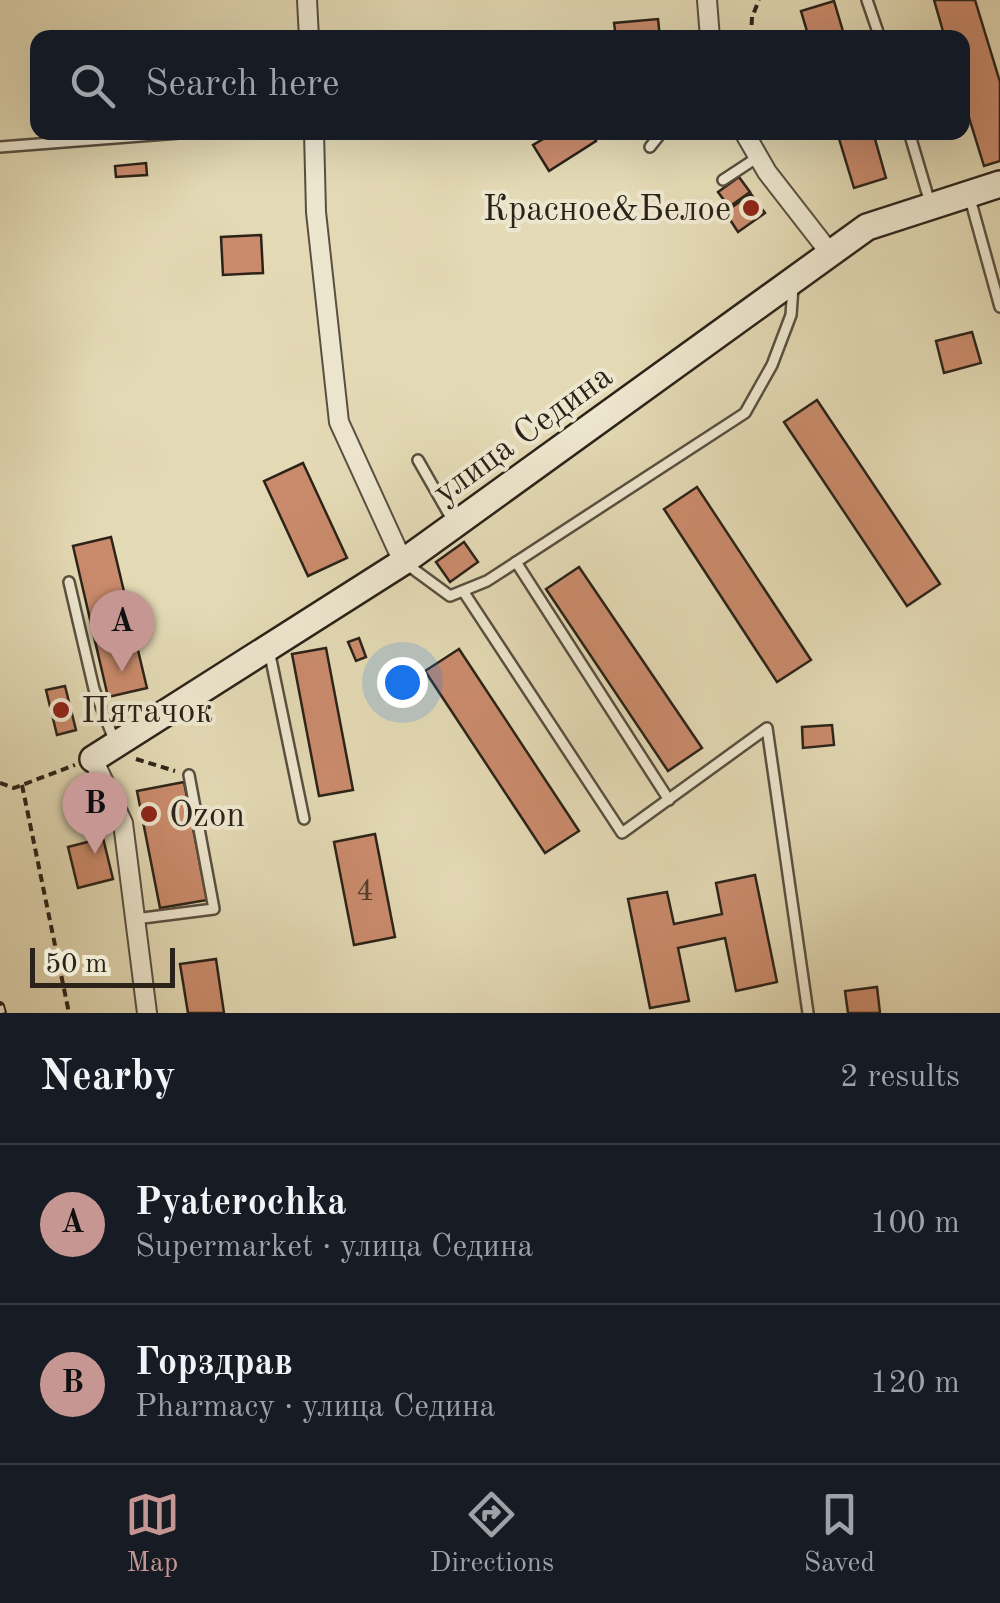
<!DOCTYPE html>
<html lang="en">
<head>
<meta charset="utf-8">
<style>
  body { margin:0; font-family:"Old Standard TT",serif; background:#20242c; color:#f1f3f6 }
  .scale { position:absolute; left:30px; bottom:25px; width:145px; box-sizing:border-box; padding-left:10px; border:5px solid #2b2319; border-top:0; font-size:28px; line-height:35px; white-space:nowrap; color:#2b2319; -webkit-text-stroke:8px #ede6ce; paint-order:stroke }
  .you { position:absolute; left:402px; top:682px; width:35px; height:35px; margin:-25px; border:8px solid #fff; border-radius:50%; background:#1a73e8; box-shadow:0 0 0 15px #1a73e833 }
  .badge { display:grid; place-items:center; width:65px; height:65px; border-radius:50%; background:#c59692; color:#111; font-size:32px; font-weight:700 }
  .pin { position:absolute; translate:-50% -82px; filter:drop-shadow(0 2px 5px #0008) }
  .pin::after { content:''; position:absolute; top:52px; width:35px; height:30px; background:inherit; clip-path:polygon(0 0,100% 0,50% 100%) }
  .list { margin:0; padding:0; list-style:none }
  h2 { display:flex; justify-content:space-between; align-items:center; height:130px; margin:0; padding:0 40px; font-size:42px }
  h2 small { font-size:32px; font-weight:400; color:#9ea1a6 }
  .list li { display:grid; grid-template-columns:65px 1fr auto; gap:30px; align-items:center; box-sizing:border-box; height:160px; padding:0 40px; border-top:2px solid #363941 }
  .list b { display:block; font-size:38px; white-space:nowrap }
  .list p { margin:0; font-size:32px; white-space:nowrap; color:#9ea1a6 }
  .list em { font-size:32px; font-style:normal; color:#9ea1a6 }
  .icon { flex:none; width:55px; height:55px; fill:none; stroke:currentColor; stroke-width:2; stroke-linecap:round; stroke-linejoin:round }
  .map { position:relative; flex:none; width:1000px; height:1013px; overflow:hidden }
  .search { position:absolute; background:#171b24; box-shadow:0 10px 40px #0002; left:30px; right:30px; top:30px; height:110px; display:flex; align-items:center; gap:25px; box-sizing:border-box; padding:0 35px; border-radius:20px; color:#9ea1a6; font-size:38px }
  .sheet { height:450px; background:#171b24 }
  nav { display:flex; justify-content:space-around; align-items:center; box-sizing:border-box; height:140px; border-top:2px solid #363941; background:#171b24; font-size:28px; color:#9ea1a6 }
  nav a { display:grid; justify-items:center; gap:5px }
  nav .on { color:#c59692 }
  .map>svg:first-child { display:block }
  .building { fill:#ca8b6c; stroke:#2b2319; stroke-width:2.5 }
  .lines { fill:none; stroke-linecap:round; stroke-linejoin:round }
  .lane-casing { stroke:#595040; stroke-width:14 }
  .street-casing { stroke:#595040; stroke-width:22 }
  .secondary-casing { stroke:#2b2319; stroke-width:30 }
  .path { stroke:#2b2319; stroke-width:4; stroke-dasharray:8 5; stroke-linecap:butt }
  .lane { stroke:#ede6ce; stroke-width:9 }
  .street { stroke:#ede6ce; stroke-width:18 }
  .secondary { stroke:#ede6ce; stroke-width:25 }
  .rail-casing { stroke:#2b2319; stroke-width:10 }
  .rail { stroke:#ede6ce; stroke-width:6; stroke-dasharray:19; stroke-linecap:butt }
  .poi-dot { fill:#8f2418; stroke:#ede6ce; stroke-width:4 }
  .labels { text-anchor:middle; stroke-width:8; stroke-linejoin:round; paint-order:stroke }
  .number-label { font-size:30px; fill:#533d2e }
  .poi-label { font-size:35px; fill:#2b2319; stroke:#ede6ce; text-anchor:start }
  .street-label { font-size:35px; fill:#2b2319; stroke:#ede6ce }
</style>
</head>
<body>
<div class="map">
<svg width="1000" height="1013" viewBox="0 0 1000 1013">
  <rect width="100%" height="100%" fill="#e3d9b4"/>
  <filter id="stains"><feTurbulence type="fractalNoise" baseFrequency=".002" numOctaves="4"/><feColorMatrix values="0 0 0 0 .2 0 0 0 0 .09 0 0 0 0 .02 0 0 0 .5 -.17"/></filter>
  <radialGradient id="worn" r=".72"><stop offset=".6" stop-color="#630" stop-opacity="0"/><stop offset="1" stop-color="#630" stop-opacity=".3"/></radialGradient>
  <!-- building -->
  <g class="building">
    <path d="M934 0H975L1000 82V161L984 166 962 95V38H945Z"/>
    <path d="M834 1 845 38H809L801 11Z"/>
    <path d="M658 19 660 38H616L614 23Z"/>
    <path d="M539 132H591L596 141 549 171 533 145 543 139Z"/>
    <path d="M837 132H873L886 178 854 188Z"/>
    <path d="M146 163 147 175 116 177 115 166Z"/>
    <path d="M739 177 750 192 729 207 718 192Z"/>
    <path d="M751 194 765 213 738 232 725 212Z"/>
    <path d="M261 235 263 273 223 275 221 237Z"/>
    <path d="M972 332 981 363 944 373 936 341Z"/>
    <path d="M817 400 940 584 907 606 784 422Z"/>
    <path d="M303 463 347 558 308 576 264 481Z"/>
    <path d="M697 487 811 660 777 682 664 509Z"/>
    <path d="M111 537 147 688 108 697 73 546Z"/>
    <path d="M464 542 478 562 450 582 436 562Z"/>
    <path d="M579 567 702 748 668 771 546 589Z"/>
    <path d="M359 638 366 657 356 661 348 642Z"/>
    <path d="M326 648 353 790 319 796 292 654Z"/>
    <path d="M459 649 579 831 545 853 425 671Z"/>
    <path d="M65 686 76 730 57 735 46 690Z"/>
    <path d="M832 725 834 745 803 748 802 727Z"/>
    <path d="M184 782 207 900 160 908 137 791Z"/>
    <path d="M375 834 395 937 354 945 334 842Z"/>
    <path d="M103 838 113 879 78 888 68 847Z"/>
    <path d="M755 875 777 982 736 991 725 938 678 948 689 1001 650 1008 628 899 667 892 674 924 722 914 716 883Z"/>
    <path d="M216 959 224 1013H188L180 964Z"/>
    <path d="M877 987 880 1013H848L845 991Z"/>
  </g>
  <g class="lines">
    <!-- lane casing -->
    <g class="lane-casing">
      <g id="lane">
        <path d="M867 0 880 38"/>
        <path d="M909 132 930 203"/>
        <path d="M0 147 192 132"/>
        <path d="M650 147 662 132"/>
        <path d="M723 180 758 157"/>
        <path d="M969 195 1000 307"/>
        <path d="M418 460 454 523"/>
        <path d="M516 562 669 800"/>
        <path d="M405 563 450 596 487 581 745 413 772 365 791 315 793 287"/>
        <path d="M69 582 94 689 115 742"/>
        <path d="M463 591 622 833 767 728 808 1013"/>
        <path d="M269 650 304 819"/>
        <path d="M135 919 214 909 189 775"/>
      </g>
    </g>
    <!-- street casing -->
    <g class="street-casing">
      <g id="street">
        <path d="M307 0 309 38"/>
        <path d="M707 0 710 38"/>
        <path d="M314 132 316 212 339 422 403 562"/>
        <path d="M744 132 767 172 830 253"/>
        <path d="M93 759 123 823 147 1013"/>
      </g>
    </g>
    <!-- secondary casing -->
    <g class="secondary-casing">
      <path id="secondary" d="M93 759 403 562 867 227 1000 184"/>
    </g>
    <!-- path -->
    <g class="path">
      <path d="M751 38 752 17 759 0"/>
      <path d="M136 759 175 771"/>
      <path d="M0 783 14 788 75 765"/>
      <path d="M22 785 69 1013"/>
    </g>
    <!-- lane -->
    <use href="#lane" class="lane"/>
    <!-- street -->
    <use href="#street" class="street"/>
    <!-- secondary -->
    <use href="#secondary" class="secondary"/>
    <!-- rail casing -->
    <g class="rail-casing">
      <path id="rail" d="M0 1006 2 1013"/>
    </g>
    <!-- rail -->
    <use href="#rail" class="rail"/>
  </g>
  <!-- markers -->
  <g class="poi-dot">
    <circle cx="751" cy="208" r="10"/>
    <circle cx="61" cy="710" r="10"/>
    <circle cx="149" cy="814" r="10"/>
  </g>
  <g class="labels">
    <!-- number labels -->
    <g class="number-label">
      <text x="365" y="900">4</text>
    </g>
    <!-- poi labels -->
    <g class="poi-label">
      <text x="731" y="220" text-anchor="end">Красное&amp;Белое</text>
      <text x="81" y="722">Пятачок</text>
      <text x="169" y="826">Ozon</text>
    </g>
    <!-- street labels -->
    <g class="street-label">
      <text transform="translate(522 433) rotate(-36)" y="12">улица Седина</text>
    </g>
  </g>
  <rect width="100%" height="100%" filter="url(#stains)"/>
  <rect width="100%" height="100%" fill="url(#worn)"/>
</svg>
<div class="scale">50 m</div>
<div class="you"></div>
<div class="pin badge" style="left:122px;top:672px">A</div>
<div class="pin badge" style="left:95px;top:854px">B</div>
<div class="search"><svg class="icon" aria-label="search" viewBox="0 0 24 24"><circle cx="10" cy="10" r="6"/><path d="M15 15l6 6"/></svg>Search here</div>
</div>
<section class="sheet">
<h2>Nearby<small>2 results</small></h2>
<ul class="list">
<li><span class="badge">A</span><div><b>Pyaterochka</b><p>Supermarket · улица Седина</p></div><em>100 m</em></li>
<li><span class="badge">B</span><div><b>Горздрав</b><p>Pharmacy · улица Седина</p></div><em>120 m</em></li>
</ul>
</section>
<nav>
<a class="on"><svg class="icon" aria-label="map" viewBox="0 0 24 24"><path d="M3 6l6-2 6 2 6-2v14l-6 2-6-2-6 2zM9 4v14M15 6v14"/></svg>Map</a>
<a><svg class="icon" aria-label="directions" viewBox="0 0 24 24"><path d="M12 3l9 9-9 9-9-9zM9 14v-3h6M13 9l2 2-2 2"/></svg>Directions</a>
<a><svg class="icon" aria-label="saved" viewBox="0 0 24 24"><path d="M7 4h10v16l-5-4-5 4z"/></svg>Saved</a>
</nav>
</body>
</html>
